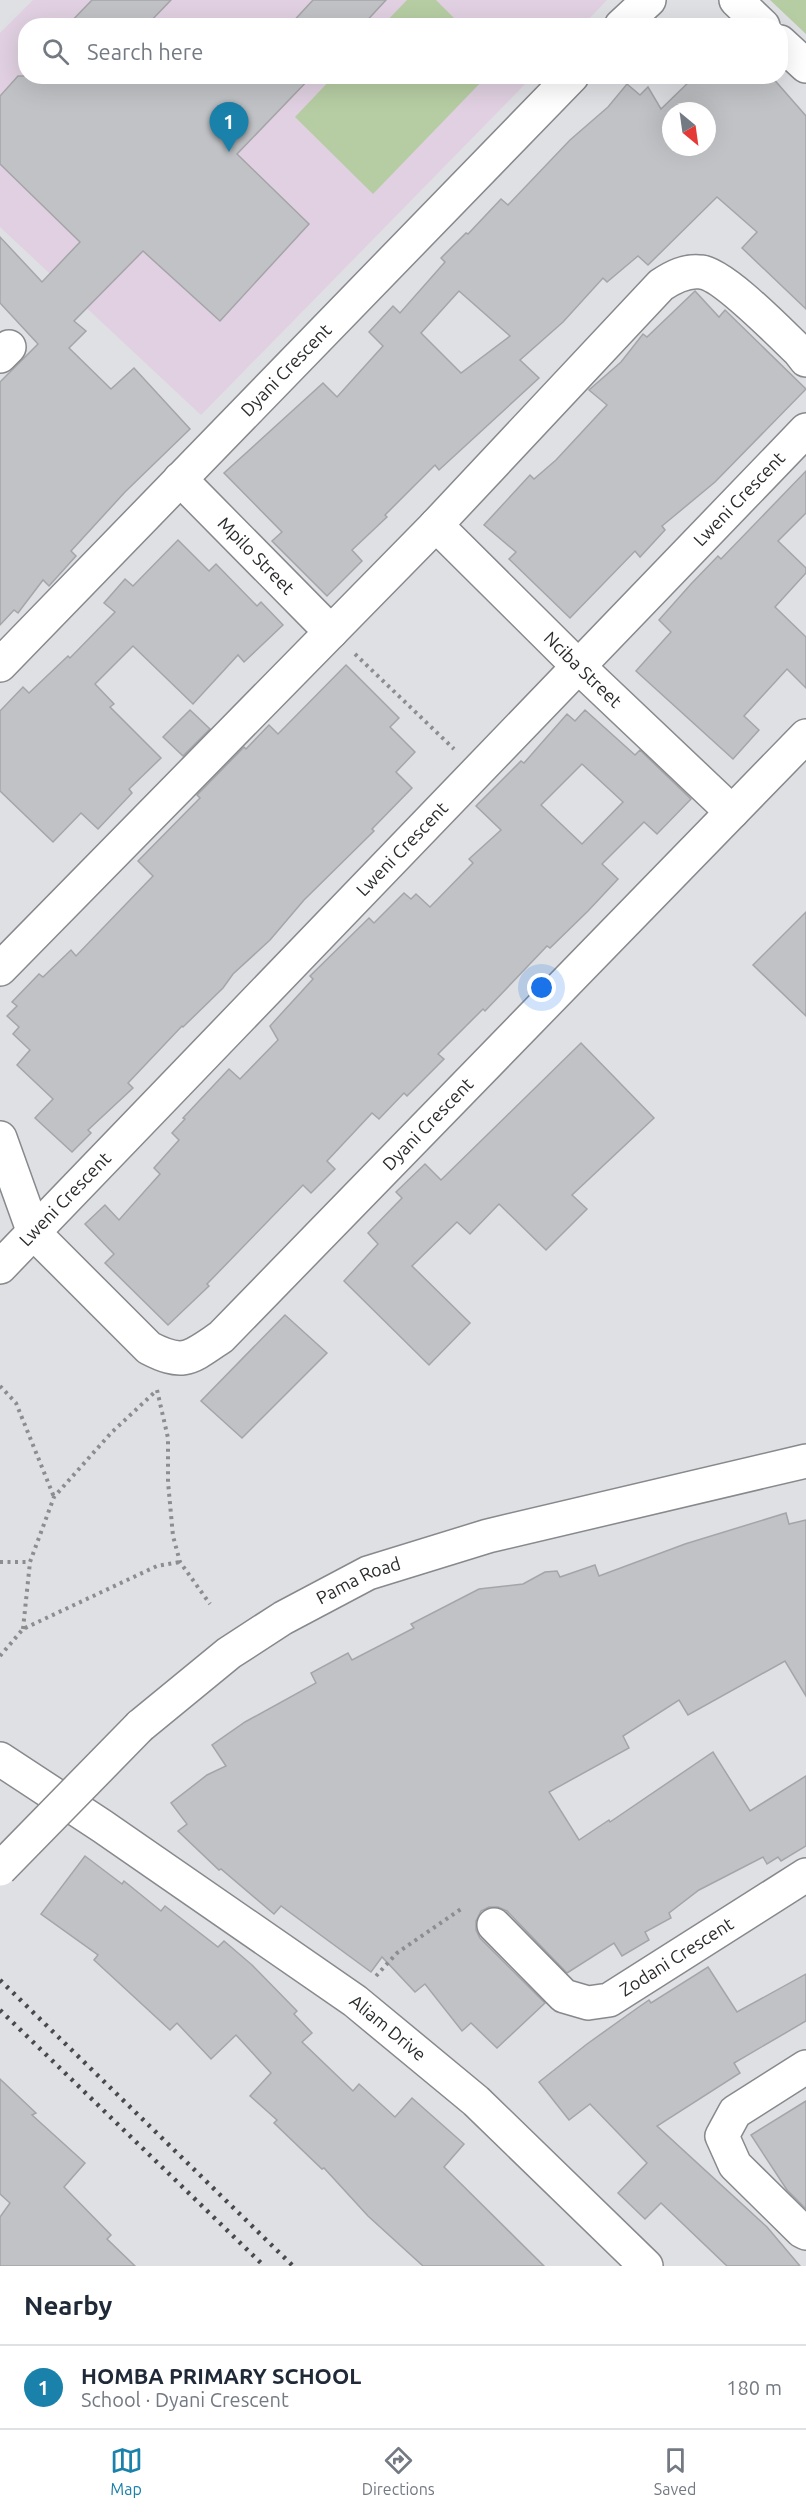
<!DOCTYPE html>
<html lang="en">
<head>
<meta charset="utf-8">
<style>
  body { margin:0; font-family:Ubuntu,sans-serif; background:#f6f6f7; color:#1f2937 }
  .compass { position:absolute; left:662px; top:102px; width:54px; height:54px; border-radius:50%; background:#fff; box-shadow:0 6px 24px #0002; rotate:151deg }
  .you { position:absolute; left:542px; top:988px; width:21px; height:21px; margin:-15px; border:4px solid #fff; border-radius:50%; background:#1a73e8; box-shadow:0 0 0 9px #1a73e833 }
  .badge { display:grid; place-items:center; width:39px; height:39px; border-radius:50%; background:#1a81ab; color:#fff; font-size:20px; font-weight:700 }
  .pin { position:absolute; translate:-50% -50px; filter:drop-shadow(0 2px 3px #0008) }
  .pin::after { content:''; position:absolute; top:32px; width:21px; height:18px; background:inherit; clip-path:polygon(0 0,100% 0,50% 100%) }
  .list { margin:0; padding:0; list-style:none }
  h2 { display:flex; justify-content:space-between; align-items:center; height:78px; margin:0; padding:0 24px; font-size:26px }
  h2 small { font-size:20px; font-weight:400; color:#747a83 }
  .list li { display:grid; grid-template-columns:39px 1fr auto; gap:18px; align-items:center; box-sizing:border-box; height:84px; padding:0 24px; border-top:2px solid #e0e1e3 }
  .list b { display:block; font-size:22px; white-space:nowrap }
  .list p { margin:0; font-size:20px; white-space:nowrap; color:#747a83 }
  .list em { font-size:20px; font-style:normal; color:#747a83 }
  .icon { flex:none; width:33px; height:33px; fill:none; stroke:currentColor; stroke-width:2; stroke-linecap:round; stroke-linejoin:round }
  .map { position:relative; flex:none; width:806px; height:2266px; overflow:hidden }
  .search { position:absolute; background:#fff; box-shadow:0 6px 24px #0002; left:18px; right:18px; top:18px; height:66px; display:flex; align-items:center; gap:15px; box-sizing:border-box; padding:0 21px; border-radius:24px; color:#747a83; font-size:22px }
  .sheet { height:162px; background:#fff }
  nav { display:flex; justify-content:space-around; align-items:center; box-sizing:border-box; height:84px; border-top:2px solid #e0e1e3; background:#fff; font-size:16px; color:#747a83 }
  nav a { display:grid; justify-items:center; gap:3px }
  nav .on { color:#1a81ab }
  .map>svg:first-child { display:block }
  .education { fill:#e0d0e1 }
  .green { fill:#b6cda3 }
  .building { fill:#c0c2c5; stroke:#a4a5a8; stroke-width:1.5; fill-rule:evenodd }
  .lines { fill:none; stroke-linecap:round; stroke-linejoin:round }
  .minor-casing { stroke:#87898c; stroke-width:36 }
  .tertiary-casing { stroke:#87898c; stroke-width:36 }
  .path { stroke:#8c8d8f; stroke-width:4; stroke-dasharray:3 4.5; stroke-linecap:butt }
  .minor { stroke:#fff; stroke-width:33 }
  .tertiary { stroke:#fff; stroke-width:33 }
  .rail { stroke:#48494b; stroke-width:4.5; stroke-dasharray:3 6; stroke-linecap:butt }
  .tertiary-bridge-casing { stroke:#87898c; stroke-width:36; stroke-linecap:butt }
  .tertiary-bridge { stroke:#fff; stroke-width:33 }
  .labels { text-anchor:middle; stroke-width:6; stroke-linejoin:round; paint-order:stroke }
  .street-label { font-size:18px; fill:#2a2b2c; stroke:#dee0e3 }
</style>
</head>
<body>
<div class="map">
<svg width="806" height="2266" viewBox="0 0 806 2266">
  <rect width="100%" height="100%" fill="#dee0e3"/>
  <!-- education -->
  <path class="education" d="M33 0H607L582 26H26V76L532 77 201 415 0 227V33Z"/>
  <!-- green -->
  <g class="green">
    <path d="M407 0H436L461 25H383Z"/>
    <path d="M770 0H806V34Z"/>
    <path d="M334 76H486V77L373 194 295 117Z"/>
  </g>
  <!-- building -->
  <g class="building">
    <path d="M92 0H171L146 26H67Z"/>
    <path d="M313 0H386L362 26H289Z"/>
    <path d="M18 76H312L237 154 309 224 220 321 143 251 74 321 86 331 69 348 111 389 134 368 190 429 125 492 71 551 76 556 49 586 43 580 18 613 14 610 0 625V382L38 344 0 303V237L42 282 80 242 0 164V96Z"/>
    <path d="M695 76H771L806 116V309L742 248 757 232 717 197 648 265 638 256 607 282 603 278 563 322 520 360 539 378 439 470 435 465 385 515 387 517 352 550 362 561 327 596 272 541 282 532 224 473 323 383 337 397 383 346 369 332 393 306 400 313 445 262 441 258 466 233 468 234 501 199 508 205 570 140 608 107 627 84 640 95 648 87 661 109ZM671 111H707V147H671ZM459 291 510 336 461 373 421 333Z"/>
    <path d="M695 291 719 317 725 310 806 389 715 482 662 526 665 530 640 557 635 551 570 618 509 559 516 552 484 525 530 475 534 479 556 460 607 405 589 390 621 362 643 334 647 337Z"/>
    <path d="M806 471V513L778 541 806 568V573L775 607 806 637V688L787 669 744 716 759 730 733 759 636 671 671 632 659 620 691 584 718 556 721 559Z"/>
    <path d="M178 540 209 571 216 564 257 606 261 602 283 625 244 662 238 655 193 704 133 646 95 684 114 704 110 707 161 758 129 789 132 793 98 829 81 813 53 842 0 791V711L23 687 29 693 68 656 70 658 115 612 104 603 125 579 133 586Z"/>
    <path d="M346 665 399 718 390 727 415 752 396 772 412 788 372 829 374 831 304 900 270 940 233 974 223 988 183 1027 182 1026 128 1083 133 1088 88 1130 91 1133 72 1152 35 1118 53 1099 17 1065 30 1050 13 1034 19 1027 7 1016 17 1006 12 1002 39 974 43 977 71 950 76 956 153 876 138 861 200 798 197 795 244 747 246 749 269 725 278 734Z"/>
    <path d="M190 710 210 729 183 756 163 737Z"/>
    <path d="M585 710 635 755 640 750 691 799 657 834 644 822 602 864 618 879 588 911 550 948 547 946 485 1011 483 1009 438 1054 444 1059 407 1096 404 1093 379 1119 372 1113 327 1161 335 1169 311 1193 303 1185 207 1284 209 1286 168 1325 105 1263 114 1254 85 1224 105 1205 119 1220 160 1174 154 1168 179 1140 172 1133 185 1119 183 1118 229 1069 240 1079 278 1040 270 1026 313 979 310 976 369 918 374 923 404 893 411 899 416 894 430 907 473 863 469 859 501 830 476 806 521 761 524 763 567 714 575 721ZM582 764 623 802 582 844 541 805Z"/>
    <path d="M806 912V1016L753 965Z"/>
    <path d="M581 1043 654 1118 572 1195 587 1209 546 1250 499 1204 470 1234 457 1222 412 1266 470 1323 429 1365 344 1281 378 1244 368 1233 402 1198 396 1192 425 1164 441 1180Z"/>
    <path d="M285 1315 327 1353 242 1438 201 1401Z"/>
    <path d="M786 1513 789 1524 806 1520V1696L785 1661 688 1715 679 1700 623 1736 629 1748 549 1792 579 1840 609 1820 610 1822 713 1752 750 1811 806 1776V1846L781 1861 778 1857 767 1864 763 1857 699 1890 669 1913 671 1918 645 1932 649 1940 622 1956 614 1943 567 1973 507 1911 498 1907H489L481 1911 476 1921V1930L480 1938 545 2003 497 2048 471 2023 462 2031 425 1984 415 1992 382 1957 371 1972 281 1906 274 1914 221 1869 219 1870 178 1831 187 1824 171 1803 207 1775 226 1766 212 1745 245 1722 316 1683 311 1673 348 1653 352 1660 414 1628 411 1624 479 1589 523 1584 545 1572 557 1571 560 1577 595 1565 599 1576 685 1544Z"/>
    <path d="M85 1856 122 1884 124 1881 161 1911 165 1906 218 1947 224 1941 252 1965 297 2011 294 2014 312 2033 302 2042 353 2091 359 2084 395 2117 412 2098 464 2144 444 2167 544 2266H423L368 2216 324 2168 322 2169 274 2123 277 2120 250 2096 271 2073 236 2035 211 2059 177 2023 170 2030 94 1960 98 1955 41 1914Z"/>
    <path d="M708 1967 737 2012 806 1974V2021L734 2063 740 2073 657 2126 767 2227 800 2266H727L661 2203 645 2219 618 2193 647 2163 590 2104 569 2120 539 2082 587 2044 636 2009 649 2000 651 2003Z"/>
    <path d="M0 2079 36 2113 32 2115 85 2163 64 2187 111 2235 107 2239 135 2266H0V2217L10 2203 0 2194Z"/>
    <path d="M806 2101V2209L787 2190 751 2135Z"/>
  </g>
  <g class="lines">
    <!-- minor casing -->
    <g class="minor-casing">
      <g id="minor">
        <path d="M736 0 763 26"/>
        <path d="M621 26 649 0"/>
        <path d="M780 42 806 66"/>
        <path d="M0 356 9 347"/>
        <path id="s1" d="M180 479 331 632"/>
        <path id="s2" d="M436 525 579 667 732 812"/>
        <path id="s3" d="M0 665 572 76"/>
        <path d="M0 969 436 525 661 285C673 277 686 270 701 272 723 274 780 333 799 351L806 360"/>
        <path id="s4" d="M0 1138 34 1233 149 1348C184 1366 190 1358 221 1337L806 736"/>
        <path id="s5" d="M0 1267 806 430"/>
        <path id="s6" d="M494 1925 564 1996 588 2003 609 2000 806 1875"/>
        <path d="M806 2067 735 2112 722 2136 735 2165 802 2231 806 2233"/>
      </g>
    </g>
    <!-- tertiary casing -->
    <g class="tertiary-casing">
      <g id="tertiary">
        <path id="s7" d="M140 1726 229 1653 283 1618 368 1573 488 1536 806 1461"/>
        <path id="s8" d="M0 1759 102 1826 355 2001 476 2101 646 2266"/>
      </g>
    </g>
    <!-- path -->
    <g class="path">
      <path d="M355 654 454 749"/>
      <path d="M0 1386 16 1403 54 1497"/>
      <path d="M157 1390 168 1438V1482L173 1536 180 1562 210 1604"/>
      <path d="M0 1562H30"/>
      <path d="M23 1629 30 1562 54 1497 111 1433 156 1391"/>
      <path d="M0 1656 23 1629 157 1566 180 1562"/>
      <path d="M376 1976 397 1953 464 1907"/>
    </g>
    <!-- minor -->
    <use href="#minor" class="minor"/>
    <!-- tertiary -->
    <use href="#tertiary" class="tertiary"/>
    <!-- rail -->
    <g class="rail">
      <path d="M0 1980 293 2266"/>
      <path d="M0 2010 264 2266"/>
    </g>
    <!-- tertiary-bridge casing -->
    <g class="tertiary-bridge-casing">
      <path id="tertiary-bridge" d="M0 1869 140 1726"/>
    </g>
    <!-- tertiary-bridge -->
    <use href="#tertiary-bridge" class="tertiary-bridge"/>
  </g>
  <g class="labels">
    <!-- street labels -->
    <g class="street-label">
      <text dy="6" stroke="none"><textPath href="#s3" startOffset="411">Dyani Crescent</textPath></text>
      <text dy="6" stroke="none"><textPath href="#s5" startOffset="1066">Lweni Crescent</textPath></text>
      <text dy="6" stroke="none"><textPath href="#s1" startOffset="108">Mpilo Street</textPath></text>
      <text dy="6" stroke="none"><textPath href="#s2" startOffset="206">Nciba Street</textPath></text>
      <text dy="6" stroke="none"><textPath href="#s5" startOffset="580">Lweni Crescent</textPath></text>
      <text dy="6" stroke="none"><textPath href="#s4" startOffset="640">Dyani Crescent</textPath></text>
      <text dy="6" stroke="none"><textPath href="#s5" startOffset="94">Lweni Crescent</textPath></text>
      <text dy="6" stroke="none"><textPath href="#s7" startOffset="264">Pama Road</textPath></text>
      <text dy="6" stroke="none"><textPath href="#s6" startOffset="226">Zodani Crescent</textPath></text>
      <text dy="6" stroke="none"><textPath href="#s8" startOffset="472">Aliam Drive</textPath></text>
    </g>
  </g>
</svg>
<svg class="compass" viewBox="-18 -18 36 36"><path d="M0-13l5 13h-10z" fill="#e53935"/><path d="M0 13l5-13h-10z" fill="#747a83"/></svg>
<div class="you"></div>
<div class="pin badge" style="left:229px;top:152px">1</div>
<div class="search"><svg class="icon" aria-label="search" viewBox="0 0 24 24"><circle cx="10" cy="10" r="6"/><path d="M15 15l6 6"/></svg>Search here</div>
</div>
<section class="sheet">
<h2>Nearby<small></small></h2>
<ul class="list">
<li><span class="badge">1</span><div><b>HOMBA PRIMARY SCHOOL</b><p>School · Dyani Crescent</p></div><em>180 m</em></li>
</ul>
</section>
<nav>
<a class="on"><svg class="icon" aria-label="map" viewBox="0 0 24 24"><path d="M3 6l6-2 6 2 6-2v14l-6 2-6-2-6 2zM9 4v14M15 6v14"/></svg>Map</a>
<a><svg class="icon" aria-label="directions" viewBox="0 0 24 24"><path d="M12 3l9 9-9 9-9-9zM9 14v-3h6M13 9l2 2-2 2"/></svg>Directions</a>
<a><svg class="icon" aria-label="saved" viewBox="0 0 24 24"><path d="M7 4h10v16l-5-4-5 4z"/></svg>Saved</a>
</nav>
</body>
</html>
